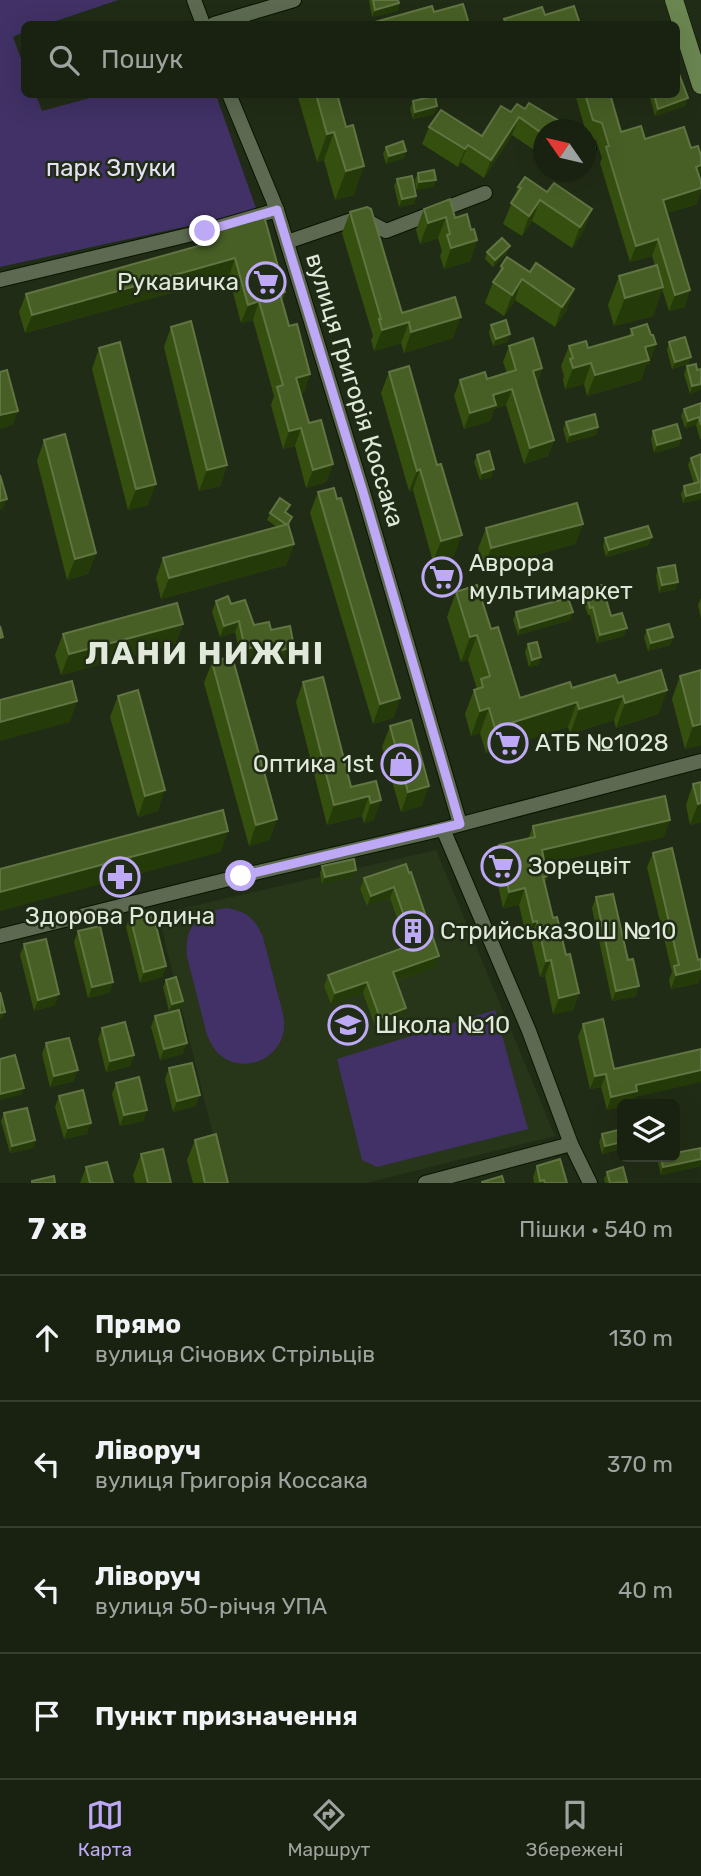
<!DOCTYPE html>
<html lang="uk">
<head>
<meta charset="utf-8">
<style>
  body { margin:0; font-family:Rubik,sans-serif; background:#222919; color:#f1f3f6 }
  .controls { position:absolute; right:21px; bottom:21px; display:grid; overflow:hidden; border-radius:10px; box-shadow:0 7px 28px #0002 }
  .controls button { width:63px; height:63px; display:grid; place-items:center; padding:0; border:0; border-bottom:2px solid #373e30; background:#192110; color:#f1f3f6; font:35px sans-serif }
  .compass { position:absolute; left:533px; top:119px; width:63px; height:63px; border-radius:50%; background:#192110; box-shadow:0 7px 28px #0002; rotate:304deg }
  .stop { position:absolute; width:21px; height:21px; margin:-16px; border:5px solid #bda9f5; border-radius:50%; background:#fff }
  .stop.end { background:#bda9f5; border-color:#fff; box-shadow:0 2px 7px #0008 }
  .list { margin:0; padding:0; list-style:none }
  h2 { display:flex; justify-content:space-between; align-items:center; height:91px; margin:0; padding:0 28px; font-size:30px }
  h2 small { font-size:23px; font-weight:400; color:#9fa39f }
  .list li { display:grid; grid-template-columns:46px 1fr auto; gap:21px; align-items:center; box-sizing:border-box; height:126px; padding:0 28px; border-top:2px solid #373e30 }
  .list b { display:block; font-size:26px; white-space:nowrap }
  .list p { margin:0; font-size:23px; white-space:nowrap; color:#9fa39f }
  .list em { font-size:23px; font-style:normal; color:#9fa39f }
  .icon { flex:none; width:38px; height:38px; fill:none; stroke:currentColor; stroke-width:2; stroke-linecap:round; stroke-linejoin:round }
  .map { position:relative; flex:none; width:701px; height:1183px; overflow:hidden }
  .search { position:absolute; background:#192110; box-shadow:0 7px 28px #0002; left:21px; right:21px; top:21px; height:77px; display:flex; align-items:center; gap:18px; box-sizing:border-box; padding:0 24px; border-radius:10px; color:#9fa39f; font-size:26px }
  .sheet { height:595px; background:#192110 }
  nav { display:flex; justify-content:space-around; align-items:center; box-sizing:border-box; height:98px; border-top:2px solid #373e30; background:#192110; font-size:19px; color:#9fa39f }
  nav a { display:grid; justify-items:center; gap:4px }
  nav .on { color:#bda9f5 }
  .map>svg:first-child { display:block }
  .built { fill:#273518 }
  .green { fill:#413166 }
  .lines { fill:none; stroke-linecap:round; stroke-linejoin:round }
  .minor-casing { stroke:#0a1402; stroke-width:16 }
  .major-casing { stroke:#0a1402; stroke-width:19 }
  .minor { stroke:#5d6a51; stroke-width:14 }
  .major { stroke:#6b8651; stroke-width:18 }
  .wall { fill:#354f0f }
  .shaded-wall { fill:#253a09 }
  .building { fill:#475f25; stroke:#607542; stroke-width:2 }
  .route { stroke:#bda9f5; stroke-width:9 }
  .labels { text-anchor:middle; stroke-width:5; stroke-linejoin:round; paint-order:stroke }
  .park-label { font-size:24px; fill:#e5e0f6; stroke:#212c16 }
  .poi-label { font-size:24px; fill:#e1e9db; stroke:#212c16; text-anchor:start }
  .street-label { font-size:24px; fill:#e1e9db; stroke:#212c16 }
  .district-label { font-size:32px; font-weight:bold; letter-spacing:2px; fill:#e1e9db; stroke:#212c16 }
</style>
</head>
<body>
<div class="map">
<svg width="701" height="1183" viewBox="0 0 701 1183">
  <rect width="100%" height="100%" fill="#212c16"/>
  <!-- built -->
  <path class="built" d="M436 850 555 1136 366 1183H225L158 914Z"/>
  <!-- green -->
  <g class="green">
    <path d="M0 0H118L47 24H24V32L13 37 24 67V94L36 95 42 111 101 95H216L257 211 0 267Z"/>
    <path d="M227 908C247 912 255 918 263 937 268 956 273 976 278 995 281 1006 285 1017 284 1028 282 1057 247 1074 223 1057 215 1052 211 1044 207 1035L187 957C184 928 197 911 227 908Z"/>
    <path d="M495 1010 528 1129 377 1167 362 1160 337 1059Z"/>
  </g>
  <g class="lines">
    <!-- minor casing -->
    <g class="minor-casing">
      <g id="minor">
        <path d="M194 0 203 24"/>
        <path d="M214 24 294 0"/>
        <path d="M229 94 277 210 363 492 460 824"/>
        <path d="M586 146 589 148"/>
        <path d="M287 242 360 217 386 231 485 193"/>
        <path d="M0 280 205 231 277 210"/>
        <path d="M443 829 529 1031 571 1144 590 1183"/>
        <path d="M0 936 241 876 443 829 701 761"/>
        <path d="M425 1183 571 1144"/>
      </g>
    </g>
    <!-- major casing -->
    <g class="major-casing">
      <path id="major" d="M674 0 701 85"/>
    </g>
    <!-- minor -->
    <use href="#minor" class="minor"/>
    <!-- major -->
    <use href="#major" class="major"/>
  </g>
  <!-- wall -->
  <g class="wall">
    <path d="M369 0H398L399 3 397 11 372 17Z"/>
    <path d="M297 94H337L354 195 335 200 324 160 317 162Z"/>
    <path d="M575 94H610L621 132 645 139 691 148 701 171 699 176 697 204 667 213 685 307 669 311 662 289 653 316 614 326 608 305 619 276 655 266 652 256 630 262 600 163 602 158 596 140 587 136Z"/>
    <path d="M649 94H676L685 106 655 116Z"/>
    <path d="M413 101 437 106 434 114 413 119 410 109Z"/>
    <path d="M511 112 543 130V156L512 135 484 178 461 162 458 167 422 144 429 127 482 136Z"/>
    <path d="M386 147 406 151 404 158 386 164 383 154Z"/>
    <path d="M418 173 436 180 433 187 416 190 415 180Z"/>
    <path d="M397 179 416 196 414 204 399 207 394 186Z"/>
    <path d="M518 187 547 192 592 209 584 230 572 248 532 221 522 236 503 224Z"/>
    <path d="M424 209 455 218 471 230 477 240 470 261 444 269 440 256 442 251 438 238 420 244 416 230Z"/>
    <path d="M350 212 402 313 453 338 404 353 401 343 374 351 371 340 373 336 342 233Z"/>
    <path d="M206 233 285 292 282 301 289 326 310 374 304 392 301 393 309 423 333 464 326 482 306 488 295 446 283 449 271 405 274 396 253 320 241 323 229 277 25 333 19 312 26 294 201 245Z"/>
    <path d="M487 252 507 253 493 267 485 259Z"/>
    <path d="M507 257 567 310 555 327 515 300 504 316 485 303 493 282 497 277 501 266Z"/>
    <path d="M491 325 510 334 507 342 493 346 489 333Z"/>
    <path d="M171 327 227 465 220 486 199 491 164 347Z"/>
    <path d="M631 329 649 365H646L641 380 587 396 584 384 565 389 563 380 564 376 561 366 569 346 588 348 629 337Z"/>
    <path d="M669 342 691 357 688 364 672 369 667 350Z"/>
    <path d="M509 346 542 368 537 383 554 440 548 456 524 464 506 405 494 409 490 421 464 429 454 396 460 380 487 379 507 373 503 362Z"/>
    <path d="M99 348 148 505 128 510 92 369Z"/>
    <path d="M687 366 697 370 701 369 690 394 684 374Z"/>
    <path d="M389 372 454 556 433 562 413 490 409 491 381 393Z"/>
    <path d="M701 403V439H700L696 425 685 428 681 416 684 409Z"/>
    <path d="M566 422 598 427 596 435 567 443 563 429Z"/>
    <path d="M653 431 681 438 679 446 654 453 651 439Z"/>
    <path d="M44 440 96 553 88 574 67 580 37 461Z"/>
    <path d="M701 454V499L683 503 681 494 684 486 694 484 688 465 691 458Z"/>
    <path d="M477 455 492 477 480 480 474 462Z"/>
    <path d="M318 492 400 698 393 718 373 724 310 513Z"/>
    <path d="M270 513H287L292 517 289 526 294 544 286 565 161 599 156 578 163 558 277 527 267 520Z"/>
    <path d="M583 524 575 544 484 569 478 549 486 528Z"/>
    <path d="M605 538 649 545 606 557 603 546Z"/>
    <path d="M658 568 676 589 659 593 656 576Z"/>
    <path d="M585 590 611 616 624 636 597 643 590 615H588L582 597Z"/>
    <path d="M456 592 491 629 520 698 572 688 618 683 667 690 658 714 616 728 614 720 570 734 568 727 486 753 480 733 471 736 465 714 474 690 477 689 468 660 461 662 447 617Z"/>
    <path d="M701 598V619L698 605Z"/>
    <path d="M216 601 231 604 254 625 271 630 290 658 262 665 260 656 241 660 235 632 220 637 212 612Z"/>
    <path d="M516 612 570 620 518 635 513 620Z"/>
    <path d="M183 624 175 644 61 675 55 655 63 634Z"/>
    <path d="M647 630 673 637 670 645 648 651 644 637Z"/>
    <path d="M528 644 539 665 529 667 525 652Z"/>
    <path d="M212 662 277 819 269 840 249 846 204 683Z"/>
    <path d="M680 676 701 745 685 749 672 699Z"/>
    <path d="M303 682 351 787 376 781 374 820 364 823 362 816 327 825 296 702Z"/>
    <path d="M118 696 158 811 138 817 110 717Z"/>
    <path d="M390 726 422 806 401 812 382 747Z"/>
    <path d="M701 782V822L690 825 686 805 693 784Z"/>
    <path d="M533 826 664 837 545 864 547 876 545 883 553 918 579 993 573 1010 553 1014 545 976 540 977 531 938 527 939 519 905 503 908 493 862 499 845 528 839Z"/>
    <path d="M653 853 699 983 671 989 669 980 672 972 647 867Z"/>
    <path d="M406 864 439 956 435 967 396 981 402 1019 376 1029 363 993 331 1004 324 986 328 975 407 947 390 898 367 906 360 889 364 878Z"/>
    <path d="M322 866 353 877 322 884 320 873Z"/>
    <path d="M596 897 628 960 636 996 612 1001 592 908Z"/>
    <path d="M130 916 166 966 162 977 140 983 126 927Z"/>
    <path d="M78 931 113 982 109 993 88 998 74 942Z"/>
    <path d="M24 944 55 1005 34 1011 20 955Z"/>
    <path d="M166 980 183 1001 180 1008 169 1011 163 987Z"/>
    <path d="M155 1016 183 1054 160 1060 151 1027Z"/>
    <path d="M583 1024 635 1097 622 1104V1107L607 1110 601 1087 590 1089 578 1037Z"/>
    <path d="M102 1028 134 1055 130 1066 106 1072 98 1039Z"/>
    <path d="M46 1043 74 1081 50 1087 42 1054Z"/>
    <path d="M169 1068 196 1106 173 1112 165 1079Z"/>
    <path d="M116 1083 147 1110 143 1121 120 1126 112 1094Z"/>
    <path d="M59 1096 87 1134 64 1139 55 1107Z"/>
    <path d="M4 1113 35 1140 33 1148 10 1153 1 1121Z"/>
    <path d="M622 1129V1149L602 1154 599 1142 602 1134Z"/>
    <path d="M195 1140 228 1183H193L187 1160Z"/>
    <path d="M141 1154 171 1183H135L133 1175Z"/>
    <path d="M660 1157 701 1166 661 1175 658 1163Z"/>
    <path d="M537 1166 567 1183H534L533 1177Z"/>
    <path d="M86 1167 113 1183H80Z"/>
    <path d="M607 1172 627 1182V1183H605L604 1179Z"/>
  </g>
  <!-- shaded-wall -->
  <g class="shaded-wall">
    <path d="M399 3 397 11 372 17 375 10Z"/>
    <path d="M688 98 685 106 655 116 658 109Z"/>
    <path d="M437 106 434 114 413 119 415 112Z"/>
    <path d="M519 117 512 135 484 178 491 160Z"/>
    <path d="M334 132 324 160 317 162 327 134Z"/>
    <path d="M468 145 461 162 458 167 465 149Z"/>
    <path d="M406 151 404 158 386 164 389 156Z"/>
    <path d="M701 165V171L697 180 696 167Z"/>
    <path d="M364 166 354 195 335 200 346 171Z"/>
    <path d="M436 180 433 187 416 190 419 182Z"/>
    <path d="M701 188V192L697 204 657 216 663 200Z"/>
    <path d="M416 196 414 204 399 207 402 199Z"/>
    <path d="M540 200 532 221 522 236 529 216Z"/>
    <path d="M592 209 584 230 572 248 580 227Z"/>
    <path d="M446 217 438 238 420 244 428 223Z"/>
    <path d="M658 239 652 256 630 262 636 246Z"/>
    <path d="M477 240 470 261 444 269 451 248Z"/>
    <path d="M510 246 507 253 493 267 495 260Z"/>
    <path d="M235 258 229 277 25 333 32 315Z"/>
    <path d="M522 279 515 300 504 316 512 295Z"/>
    <path d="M663 287 653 316 614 326 625 298Z"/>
    <path d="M574 289 567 310 555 327 562 307Z"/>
    <path d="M690 290 685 307 669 311 675 295Z"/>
    <path d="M259 301 253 320 241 323 248 305Z"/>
    <path d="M461 317 453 338 404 353 411 332Z"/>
    <path d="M409 322 401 343 374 351 382 330Z"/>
    <path d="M510 334 507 342 493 346 496 339Z"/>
    <path d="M656 344 649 365H646L641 380 587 396 595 375 645 347Z"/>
    <path d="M691 357 688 364 672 369 675 362Z"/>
    <path d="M591 363 584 384 565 389 573 368Z"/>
    <path d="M542 368 536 384 533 371Z"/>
    <path d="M310 374 304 392 290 396 296 378Z"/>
    <path d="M701 384V390L690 394 692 386Z"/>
    <path d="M512 389 506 405 494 409 490 421 464 429 470 413 493 395Z"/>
    <path d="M18 411 13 425 0 429V415Z"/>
    <path d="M699 417 696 425 685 428 688 421Z"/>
    <path d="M598 427 596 435 567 443 570 435Z"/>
    <path d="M301 428 295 446 283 449 289 431Z"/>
    <path d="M681 438 679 446 654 453 657 445Z"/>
    <path d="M554 440 548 456 524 464 530 448Z"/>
    <path d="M333 464 326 482 306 488 313 470Z"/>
    <path d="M227 465 220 486 199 491 207 470Z"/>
    <path d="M420 469 413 490 409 491 417 471Z"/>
    <path d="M494 469 492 477 480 480 482 473Z"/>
    <path d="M156 484 148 505 128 510 136 489Z"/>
    <path d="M701 492V499L683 503 686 496Z"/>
    <path d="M7 499 3 509 0 510V501Z"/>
    <path d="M583 524 575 544 484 569 491 548Z"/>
    <path d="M462 535 454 556 433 562 441 541Z"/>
    <path d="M652 537 649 545 606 557 609 550Z"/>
    <path d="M294 544 286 565 161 599 169 578Z"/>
    <path d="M96 553 88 574 67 580 75 559Z"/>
    <path d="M678 582 676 589 659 593 662 585Z"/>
    <path d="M573 612 570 620 518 635 520 628Z"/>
    <path d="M239 621 235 632 220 637 224 626Z"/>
    <path d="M183 624 175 644 61 675 69 654Z"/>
    <path d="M627 628 624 636 597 643 600 635Z"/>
    <path d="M477 635 468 660 461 662 470 637Z"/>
    <path d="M673 637 670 645 648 651 651 643Z"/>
    <path d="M264 645 260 656 241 660 245 649Z"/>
    <path d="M294 647 290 658 262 665 266 654Z"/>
    <path d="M541 657 539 665 529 667 532 660Z"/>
    <path d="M667 690 658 714 616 728 625 703Z"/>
    <path d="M623 696 614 720 570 734 579 709Z"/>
    <path d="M400 698 393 718 373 724 380 704Z"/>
    <path d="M77 701 70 722 0 741V722Z"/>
    <path d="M577 702 568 727 486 753 495 728Z"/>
    <path d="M489 708 480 733 471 736 480 711Z"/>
    <path d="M701 724V745L685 749 693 726Z"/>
    <path d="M429 786 422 806 401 812 408 792Z"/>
    <path d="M165 790 158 811 138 817 145 796Z"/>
    <path d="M369 796 362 816 327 825 334 805Z"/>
    <path d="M381 800 374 820 364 823 371 803Z"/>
    <path d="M701 803V822L690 825 698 804Z"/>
    <path d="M277 819 269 840 249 846 256 825Z"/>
    <path d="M670 820 664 837 536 866 542 850Z"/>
    <path d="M228 831 221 852 0 911V892Z"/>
    <path d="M356 870 353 877 322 884 325 877Z"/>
    <path d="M394 887 390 898 367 906 371 896Z"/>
    <path d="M525 888 519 905 503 908 509 892Z"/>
    <path d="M537 921 531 938 527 939 533 922Z"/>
    <path d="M439 956 435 967 389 983 393 972Z"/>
    <path d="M551 960 545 976 540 977 546 961Z"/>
    <path d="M166 966 162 977 140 983 144 972Z"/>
    <path d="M701 969V977L699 983 671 989 676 975Z"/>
    <path d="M113 982 109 993 88 998 92 987Z"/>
    <path d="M367 982 363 993 331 1004 335 993Z"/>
    <path d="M639 986 636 996 612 1001 616 991Z"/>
    <path d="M579 993 573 1010 553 1014 559 998Z"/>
    <path d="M59 994 55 1005 34 1011 38 1000Z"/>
    <path d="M183 1001 180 1008 169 1011 172 1004Z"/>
    <path d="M406 1008 402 1019 376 1029 380 1018Z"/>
    <path d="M5 1012 2 1019H0V1013Z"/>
    <path d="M187 1043 183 1054 160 1060 164 1049Z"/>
    <path d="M134 1055 130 1066 106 1072 110 1061Z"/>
    <path d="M78 1070 74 1081 50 1087 54 1076Z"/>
    <path d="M701 1070V1082L635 1097 632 1104H622V1107L607 1110 611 1097 636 1085Z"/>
    <path d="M606 1074 601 1087 590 1089 595 1076Z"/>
    <path d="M24 1088 21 1095 0 1100V1094Z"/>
    <path d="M200 1095 196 1106 173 1112 177 1101Z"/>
    <path d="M147 1110 143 1121 120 1126 124 1115Z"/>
    <path d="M91 1123 87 1134 64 1139 68 1128Z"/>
    <path d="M35 1140 33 1148 10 1153 12 1146Z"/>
    <path d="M622 1142V1149L602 1154 605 1146Z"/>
    <path d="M701 1159V1166L661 1175 663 1167Z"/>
  </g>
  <!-- building -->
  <g class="building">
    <path d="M373 0H398L399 3 375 10Z"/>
    <path d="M463 4 469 24H368L432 6 434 12Z"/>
    <path d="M574 6 580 24H506L504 19 542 7 545 15Z"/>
    <path d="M666 22 667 24H651Z"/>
    <path d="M676 74H679L688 98 658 109 654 94H676Z"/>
    <path d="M316 94H337L346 127 353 125 364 166 346 171 334 132 327 134Z"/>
    <path d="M585 94H610L621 132 641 126 645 139 684 127 691 148 698 146 701 156V165L696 167 701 182V188L663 200 690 290 675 295 658 239 636 246 606 147 609 146 602 123 593 120Z"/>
    <path d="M435 96 437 106 415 112 413 101Z"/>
    <path d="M529 103 573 129 543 130V134L519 117 491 160 468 145 465 149 429 127 441 110 482 136 501 106 511 112 517 104 525 109Z"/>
    <path d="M403 141 406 151 389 156 386 147Z"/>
    <path d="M434 170 436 180 419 182 418 173Z"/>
    <path d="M412 176 416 196 402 199 397 179Z"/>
    <path d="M525 177 547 192 554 183 592 209 580 227 540 200 529 216 511 203 521 188 518 187Z"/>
    <path d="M450 199 455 218 467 214 471 230 474 229 477 240 451 248 447 235 450 234 446 217 428 223 424 209Z"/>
    <path d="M367 207 371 209 402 313 455 297 461 317 411 332 409 322 382 330 379 319H381L350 212Z"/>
    <path d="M264 216 285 292 280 294 289 326 297 324 310 374 296 378 309 423 321 420 333 464 313 470 301 428 289 431 277 387 283 385 259 301 248 305 235 258 32 315 26 294 209 243 206 233Z"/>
    <path d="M502 238 510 246 495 260 487 252Z"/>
    <path d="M507 257 530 272 536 263 574 289 562 307 522 279 512 295 493 282 503 268 501 266Z"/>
    <path d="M657 265 663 287 625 298 619 276Z"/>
    <path d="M506 320 510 334 496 339 491 325Z"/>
    <path d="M191 321 227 465 207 470 171 327Z"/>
    <path d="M647 324 651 335H653L656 344 645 347 649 360 595 375 591 363 573 368 570 359 573 358 569 346 586 341 588 348 633 335 631 329Z"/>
    <path d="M685 337 691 357 675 362 669 342Z"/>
    <path d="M533 338 542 368 533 371 554 440 530 448 512 389 493 395 496 405 470 413 460 380 485 372 487 379 516 370 509 346Z"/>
    <path d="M120 342 156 484 136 489 99 348Z"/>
    <path d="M696 364 697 370 701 369V384L692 386 687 366Z"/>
    <path d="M409 366 437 465 441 464 462 535 441 541 420 469 417 471 389 372Z"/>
    <path d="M7 370 18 411 0 415V371V372Z"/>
    <path d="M701 403V425L699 417 688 421 684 409Z"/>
    <path d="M595 414 598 427 570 435 566 422Z"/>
    <path d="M677 424 681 438 657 445 653 431Z"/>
    <path d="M65 434 96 553 75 559 44 440Z"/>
    <path d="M489 451 494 469 482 473 477 455Z"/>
    <path d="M701 454V492L686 496 684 486 699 482 691 458Z"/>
    <path d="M0 475 7 499 0 501Z"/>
    <path d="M334 488 337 499 341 498 400 698 380 704 318 492Z"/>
    <path d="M280 498 290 505 285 512 292 517 287 525 270 513Z"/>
    <path d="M577 503 583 524 491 548 486 528Z"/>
    <path d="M288 524 294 544 169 578 163 558Z"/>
    <path d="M648 526 652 537 609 550 605 538Z"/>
    <path d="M675 565 678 582 662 585 658 568Z"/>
    <path d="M477 585 491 629 498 627 520 698 570 682 572 688 615 675 618 683 661 670 667 690 625 703 623 696 579 709 577 702 495 728 489 708 480 711 474 690 483 687 481 679 490 676 477 635 470 637 456 592Z"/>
    <path d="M602 585 611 616 622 613 627 628 600 635 593 607 590 608 585 590Z"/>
    <path d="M228 596 231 604 245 600 254 625 269 622 271 630 290 626 294 647 266 654 264 645 245 649 239 621 224 626 216 601Z"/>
    <path d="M568 598 573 612 520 628 516 612Z"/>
    <path d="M177 603 183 624 69 654 63 634Z"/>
    <path d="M669 624 673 637 651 643 647 630Z"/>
    <path d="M0 626 3 637 0 638Z"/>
    <path d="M537 642 541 657 532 660 528 644Z"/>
    <path d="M232 656 277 819 256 825 212 662Z"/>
    <path d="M701 670V724L693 726 680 676Z"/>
    <path d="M323 677 351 787 376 781 381 800 371 803 369 796 334 805 303 682Z"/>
    <path d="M72 681 77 701 0 722V700Z"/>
    <path d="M138 690 165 790 145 796 118 696Z"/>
    <path d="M411 720 429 786 408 792 390 726Z"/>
    <path d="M701 782V803L698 804 693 784Z"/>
    <path d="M665 796 670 820 542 850 547 876 543 877 553 918 557 917 566 955 570 954 579 993 559 998 551 960 546 961 537 921 533 922 525 888 509 892 499 845 535 837 533 826Z"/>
    <path d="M223 810 228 831 0 892V869Z"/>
    <path d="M672 848 698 960 701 959V969L676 975 674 966 679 965 653 853Z"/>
    <path d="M354 859 356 870 325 877 322 866Z"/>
    <path d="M406 864 409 873 411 872 439 956 393 972 406 1008 380 1018 367 982 335 993 328 975 414 944 394 887 371 896 364 878Z"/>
    <path d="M613 894 628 960 633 959 639 986 616 991 596 897Z"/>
    <path d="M152 910 166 966 144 972 130 916Z"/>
    <path d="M100 926 113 982 92 987 78 931Z"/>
    <path d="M46 939 59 994 38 1000 24 944Z"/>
    <path d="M176 977 183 1001 172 1004 166 980Z"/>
    <path d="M0 992 5 1012 0 1013Z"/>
    <path d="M179 1010 187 1043 164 1049 155 1016Z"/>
    <path d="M603 1019 614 1069 701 1049V1070L636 1085 637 1091 611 1097 606 1074 595 1076 583 1024Z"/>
    <path d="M125 1022 134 1055 110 1061 102 1028Z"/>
    <path d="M69 1038 78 1070 54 1076 46 1043Z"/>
    <path d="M15 1055 24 1088 0 1094V1059Z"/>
    <path d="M192 1063 200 1095 177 1101 169 1068Z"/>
    <path d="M139 1077 147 1110 124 1115 116 1083Z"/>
    <path d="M83 1090 91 1123 68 1128 59 1096Z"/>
    <path d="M27 1108 35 1140 12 1146 4 1113Z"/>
    <path d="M622 1129V1142L605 1146 602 1134Z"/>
    <path d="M216 1134 228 1183H205L195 1140Z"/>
    <path d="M701 1148V1159L663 1167 661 1157H675V1153Z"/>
    <path d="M163 1149 171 1183H148L141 1154Z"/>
    <path d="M560 1159 567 1183H545L544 1180 540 1181 537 1166Z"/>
    <path d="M107 1162 113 1183H90L86 1167Z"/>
    <path d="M623 1167 627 1182 610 1183 607 1172Z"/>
    <path d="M54 1176 55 1183H32V1181Z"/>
    <path d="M502 1176 504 1183H482V1182Z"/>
  </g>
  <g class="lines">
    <!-- route -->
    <path class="route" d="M205 231 277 210 363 492 460 824 241 876"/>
  </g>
  <!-- icons -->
  <defs>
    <g id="supermarket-ring" transform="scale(2.0125)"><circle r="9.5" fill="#212c16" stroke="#bda9f5" stroke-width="1.5"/><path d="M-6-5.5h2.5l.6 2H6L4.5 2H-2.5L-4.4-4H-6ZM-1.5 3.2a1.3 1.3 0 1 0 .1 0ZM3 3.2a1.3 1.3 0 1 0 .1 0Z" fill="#bda9f5"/></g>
    <g id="shop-ring" transform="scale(2.0125)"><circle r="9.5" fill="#212c16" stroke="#bda9f5" stroke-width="1.5"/><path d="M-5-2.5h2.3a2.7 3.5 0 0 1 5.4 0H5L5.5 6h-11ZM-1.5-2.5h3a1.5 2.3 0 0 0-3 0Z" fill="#bda9f5"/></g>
    <g id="pharmacy-ring" transform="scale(2.0125)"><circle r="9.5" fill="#212c16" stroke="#bda9f5" stroke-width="1.5"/><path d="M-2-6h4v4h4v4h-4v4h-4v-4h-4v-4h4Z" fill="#bda9f5"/></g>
    <g id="building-ring" transform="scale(2.0125)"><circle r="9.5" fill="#212c16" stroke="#bda9f5" stroke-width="1.5"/><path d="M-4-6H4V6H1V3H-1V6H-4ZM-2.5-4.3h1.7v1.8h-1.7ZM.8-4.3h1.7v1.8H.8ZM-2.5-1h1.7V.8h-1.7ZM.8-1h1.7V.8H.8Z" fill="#bda9f5"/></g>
    <g id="school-ring" transform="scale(2.0125)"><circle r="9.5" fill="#212c16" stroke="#bda9f5" stroke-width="1.5"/><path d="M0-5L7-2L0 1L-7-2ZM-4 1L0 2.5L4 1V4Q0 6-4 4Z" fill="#bda9f5"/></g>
  </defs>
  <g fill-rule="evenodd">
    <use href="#supermarket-ring" x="266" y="282"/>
    <use href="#supermarket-ring" x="442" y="577"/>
    <use href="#supermarket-ring" x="508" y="743"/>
    <use href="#shop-ring" x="401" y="764"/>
    <use href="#supermarket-ring" x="501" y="866"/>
    <use href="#pharmacy-ring" x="120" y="877"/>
    <use href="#building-ring" x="413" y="931"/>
    <use href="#school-ring" x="348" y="1025"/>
  </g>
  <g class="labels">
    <!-- park labels -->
    <g class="park-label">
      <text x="111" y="176">парк Злуки</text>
    </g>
    <!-- poi labels -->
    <g class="poi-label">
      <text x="239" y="290" text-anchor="end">Рукавичка</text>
      <text x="469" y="571">Аврора<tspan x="469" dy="28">мультимаркет</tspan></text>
      <text x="535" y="751">АТБ №1028</text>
      <text x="374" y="772" text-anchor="end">Оптика 1st</text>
      <text x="528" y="874">Зорецвіт</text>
      <text x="120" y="924" text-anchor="middle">Здорова Родина</text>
      <text x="440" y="939">СтрийськаЗОШ №10</text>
      <text x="375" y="1033">Школа №10</text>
    </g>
    <!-- street labels -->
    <g class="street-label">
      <text transform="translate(355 390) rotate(73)" y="8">вулиця Григорія Коссака</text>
    </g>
    <!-- district labels -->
    <g class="district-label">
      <text x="205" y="664">ЛАНИ НИЖНІ</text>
    </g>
  </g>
</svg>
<div class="controls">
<button><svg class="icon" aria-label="layers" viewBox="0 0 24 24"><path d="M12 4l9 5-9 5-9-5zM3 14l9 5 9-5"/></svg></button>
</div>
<svg class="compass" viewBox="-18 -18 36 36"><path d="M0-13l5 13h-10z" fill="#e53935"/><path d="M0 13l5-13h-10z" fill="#9fa39f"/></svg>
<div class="stop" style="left:241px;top:876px"></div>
<div class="stop end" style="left:205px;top:231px"></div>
<div class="search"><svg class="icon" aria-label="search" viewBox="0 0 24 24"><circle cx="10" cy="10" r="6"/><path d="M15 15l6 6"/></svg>Пошук</div>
</div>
<section class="sheet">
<h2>7 хв<small>Пішки · 540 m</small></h2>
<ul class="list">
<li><svg class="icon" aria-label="ahead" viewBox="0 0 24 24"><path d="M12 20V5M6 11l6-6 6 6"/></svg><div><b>Прямо</b><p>вулиця Січових Стрільців</p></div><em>130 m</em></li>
<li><svg class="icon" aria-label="left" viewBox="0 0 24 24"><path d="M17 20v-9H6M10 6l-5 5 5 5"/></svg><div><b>Ліворуч</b><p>вулиця Григорія Коссака</p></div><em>370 m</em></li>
<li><svg class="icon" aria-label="left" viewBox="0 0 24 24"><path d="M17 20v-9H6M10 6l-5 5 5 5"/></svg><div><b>Ліворуч</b><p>вулиця 50-річчя УПА</p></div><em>40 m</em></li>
<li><svg class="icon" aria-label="arrive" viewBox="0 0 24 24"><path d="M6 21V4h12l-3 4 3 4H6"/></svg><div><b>Пункт призначення</b></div></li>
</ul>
</section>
<nav>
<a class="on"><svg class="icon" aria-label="map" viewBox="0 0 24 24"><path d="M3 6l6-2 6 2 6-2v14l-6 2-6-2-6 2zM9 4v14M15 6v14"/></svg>Карта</a>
<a><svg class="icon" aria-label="directions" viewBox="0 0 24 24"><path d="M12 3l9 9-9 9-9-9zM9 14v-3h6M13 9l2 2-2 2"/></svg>Маршрут</a>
<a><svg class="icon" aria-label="saved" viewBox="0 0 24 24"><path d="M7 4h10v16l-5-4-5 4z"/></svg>Збережені</a>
</nav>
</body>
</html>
